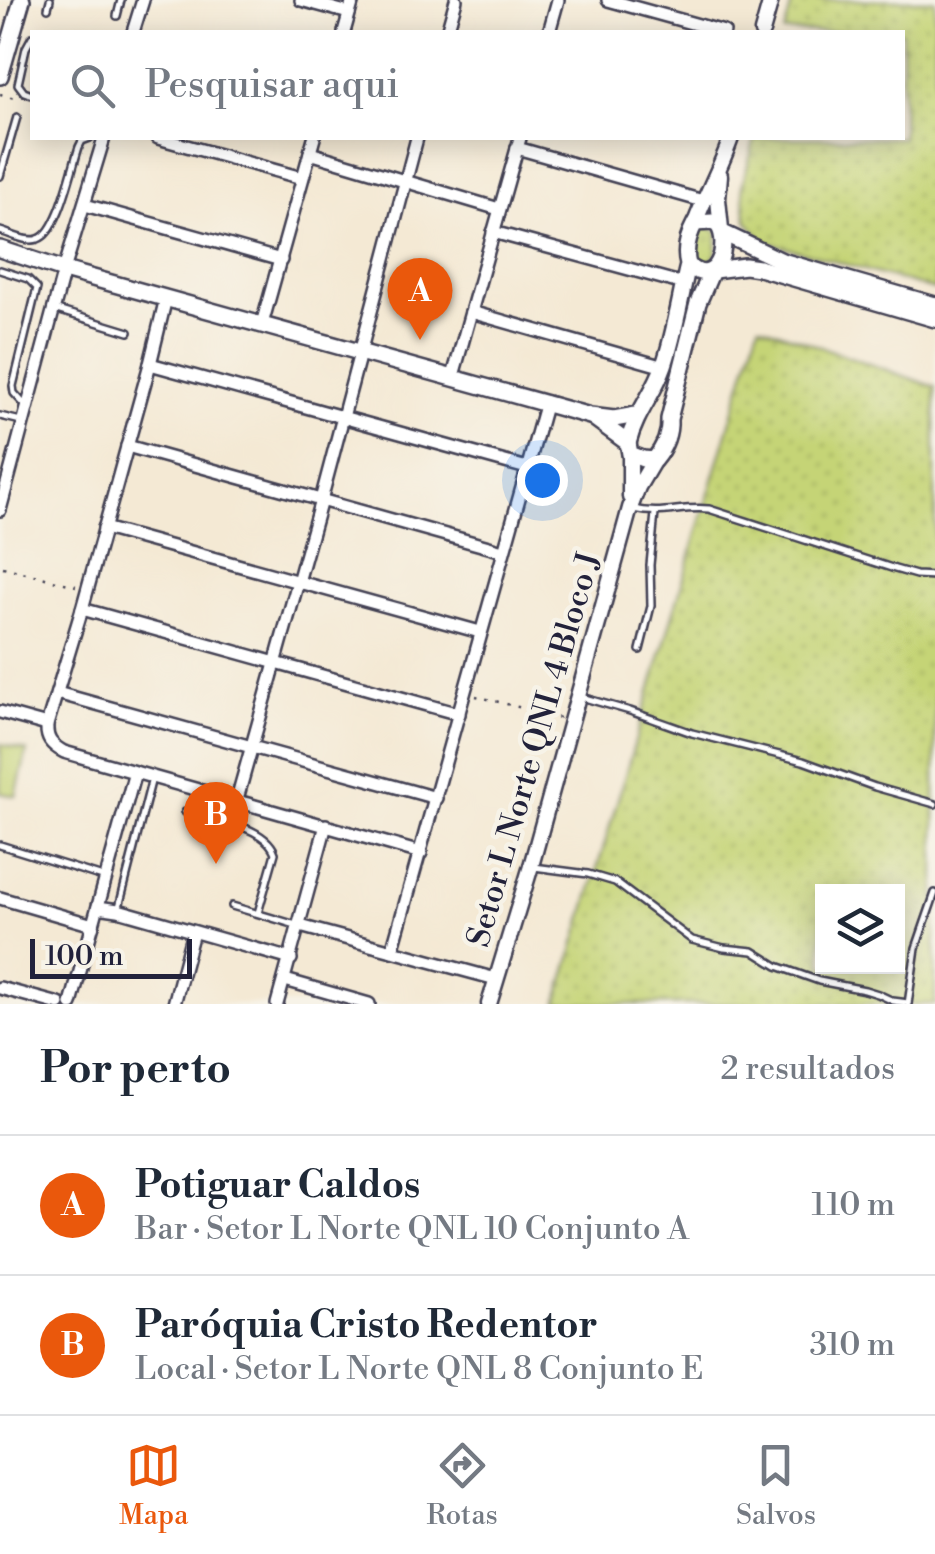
<!DOCTYPE html>
<html lang="pt">
<head>
<meta charset="utf-8">
<style>
  body { margin:0; font-family:"Libre Bodoni",serif; background:#f2f2f3; color:#1f2937 }
  .controls { position:absolute; right:30px; bottom:30px; display:grid; overflow:hidden; border-radius:0px; box-shadow:0 5px 25px #0003 }
  .controls button { width:90px; height:90px; display:grid; place-items:center; padding:0; border:0; border-bottom:2px solid #e0e1e3; background:#fff; color:#1f2937; font:50px sans-serif }
  .scale { position:absolute; left:30px; bottom:25px; width:162px; box-sizing:border-box; padding-left:10px; border:5px solid #22223b; border-top:0; font-size:28px; line-height:35px; white-space:nowrap; color:#22223b; -webkit-text-stroke:8px #f7f3e8; paint-order:stroke }
  .you { position:absolute; left:542px; top:480px; width:35px; height:35px; margin:-25px; border:8px solid #fff; border-radius:50%; background:#1a73e8; box-shadow:0 0 0 15px #1a73e833 }
  .badge { display:grid; place-items:center; width:65px; height:65px; border-radius:50%; background:#ea580c; color:#fff; font-size:32px; font-weight:700 }
  .pin { position:absolute; translate:-50% -82px; filter:drop-shadow(0 2px 5px #0008) }
  .pin::after { content:''; position:absolute; top:52px; width:35px; height:30px; background:inherit; clip-path:polygon(0 0,100% 0,50% 100%) }
  .list { margin:0; padding:0; list-style:none }
  h2 { display:flex; justify-content:space-between; align-items:center; height:130px; margin:0; padding:0 40px; font-size:42px }
  h2 small { font-size:32px; font-weight:400; color:#747a83 }
  .list li { display:grid; grid-template-columns:65px 1fr auto; gap:30px; align-items:center; box-sizing:border-box; height:140px; padding:0 40px; border-top:2px solid #e0e1e3 }
  .list b { display:block; font-size:38px; white-space:nowrap }
  .list p { margin:0; font-size:32px; white-space:nowrap; color:#747a83 }
  .list em { font-size:32px; font-style:normal; color:#747a83 }
  .icon { flex:none; width:55px; height:55px; fill:none; stroke:currentColor; stroke-width:2; stroke-linecap:round; stroke-linejoin:round }
  .map { position:relative; flex:none; width:935px; height:1004px; overflow:hidden }
  .search { position:absolute; background:#fff; box-shadow:0 5px 25px #0003; left:30px; right:30px; top:30px; height:110px; display:flex; align-items:center; gap:25px; box-sizing:border-box; padding:0 35px; border-radius:0px; color:#747a83; font-size:38px }
  .sheet { height:410px; background:#fff }
  nav { display:flex; justify-content:space-around; align-items:center; box-sizing:border-box; height:140px; border-top:2px solid #e0e1e3; background:#fff; font-size:28px; color:#747a83 }
  nav a { display:grid; justify-items:center; gap:5px }
  nav .on { color:#ea580c }
  .map>svg:first-child { display:block }
  .grass { fill:url(#grass-tufts); stroke:#747b58; stroke-width:2.5 }
  .park { fill:url(#park-dots); stroke:#747b58; stroke-width:2.5; fill-rule:evenodd }
  .pitch { fill:#c5d476; stroke:#747b58; stroke-width:2.5 }
  .lines { fill:none; stroke-linecap:round; stroke-linejoin:round }
  .service-casing { stroke:#424052; stroke-width:10 }
  .minor-casing { stroke:#424052; stroke-width:16 }
  .tertiary-casing { stroke:#424052; stroke-width:19 }
  .secondary-casing { stroke:#424052; stroke-width:20 }
  .path { stroke:#424052; stroke-width:2.5; stroke-dasharray:2.5 8; stroke-linecap:butt }
  .service { stroke:#fff; stroke-width:5 }
  .minor { stroke:#fff; stroke-width:11 }
  .tertiary { stroke:#fff; stroke-width:14 }
  .secondary { stroke:#fff; stroke-width:15 }
  .labels { text-anchor:middle; stroke-width:9; stroke-linejoin:round; paint-order:stroke }
  .street-label { font-size:32px; fill:#22223b; stroke:#f7f3e8 }
</style>
</head>
<body>
<div class="map">
<svg width="935" height="1004" viewBox="0 0 935 1004">
  <defs>
    <pattern id="grass-tufts" width="24" height="20" patternUnits="userSpaceOnUse" patternTransform="scale(2.5)"><rect width="24" height="20" fill="#c5d476"/><path d="M3 7l-1-3M5 7V3M7 7l1-3M15 17l-1-3M17 17v-4M19 17l1-3" fill="none" stroke="#a9b667"/></pattern>
    <pattern id="park-dots" width="8" height="8" patternUnits="userSpaceOnUse" patternTransform="scale(2.5)"><rect width="8" height="8" fill="#c5d476"/><path d="M2 2h.1M6 6h.1" fill="none" stroke="#a9b667" stroke-width="1.8" stroke-linecap="round"/></pattern>
  </defs>
  <rect width="100%" height="100%" fill="#f7f3e8"/>
  <filter id="ink" filterUnits="userSpaceOnUse"><feTurbulence type="fractalNoise" baseFrequency=".01" numOctaves="2"/><feDisplacementMap in="SourceGraphic" scale="20" xChannelSelector="R" yChannelSelector="G"/><feConvolveMatrix kernelMatrix="1 2 1 2 8 2 1 2 1" color-interpolation-filters="sRGB"/></filter>
  <filter id="wash" filterUnits="userSpaceOnUse"><feTurbulence type="fractalNoise" baseFrequency=".0048" numOctaves="4" result="noise"/><feDisplacementMap in="SourceGraphic" scale="40" xChannelSelector="R" yChannelSelector="G"/><feGaussianBlur stdDeviation="2.25" result="paint"/><feColorMatrix in="noise" values="0 0 0 0 0 0 0 0 0 0 0 0 0 0 0 0 0 1.4 0 .05"/><feComposite in="paint" operator="in"/></filter>
  <g filter="url(#wash)">
    <rect width="100%" height="100%" fill="#f4e9d4"/>
    <!-- grass -->
    <path class="grass" d="M703 226 718 231 716 254 708 267 695 265 692 247Z"/>
    <!-- park -->
    <g class="park">
      <path d="M793 0H935V290L763 241 747 221 742 186 755 138H902V32H784Z"/>
      <path d="M759 325 935 387V1004H557ZM822 892H898V966H822Z"/>
    </g>
    <!-- pitch -->
    <path class="pitch" d="M1 744 27 751 16 796 0 793Z"/>
  </g>
  <g filter="url(#ink)">
    <g class="lines">
      <!-- service casing -->
      <g class="service-casing">
        <g id="service">
          <path d="M48 8 50 0"/>
          <path d="M117 16 121 0"/>
          <path d="M32 37 26 48 18 84 24 92 32 95"/>
          <path d="M0 176 17 117"/>
          <path d="M0 231C11 234 27 243 38 239 59 233 72 167 79 147L82 141 90 138"/>
          <path d="M0 270 28 279 37 288 13 386 14 393 25 405"/>
          <path d="M57 310 129 332"/>
          <path d="M0 416 21 421"/>
          <path d="M633 509C663 516 681 506 709 509L895 569 916 575 935 576"/>
          <path d="M640 650 651 606 650 565 655 513"/>
          <path d="M581 697 630 711 692 733 803 761 875 787 935 804"/>
          <path d="M185 812C211 819 265 825 275 853L258 913"/>
          <path d="M0 845 106 878"/>
          <path d="M534 867 588 874 615 882 692 940 724 948 753 951 777 966 819 981 865 990 878 994 893 1001 908 1003"/>
          <path d="M232 906 296 925"/>
          <path d="M119 907 152 778"/>
          <path d="M908 1004 916 948 935 893"/>
        </g>
      </g>
      <!-- minor casing -->
      <g class="minor-casing">
        <g id="minor">
          <path d="M301 0 349 13"/>
          <path d="M608 0 724 32"/>
          <path d="M133 32 143 0"/>
          <path d="M344 32 353 0"/>
          <path d="M447 32 456 0"/>
          <path d="M549 32 558 0"/>
          <path d="M158 138 302 178"/>
          <path d="M517 148 703 201"/>
          <path d="M310 153 499 209"/>
          <path d="M85 205 281 260"/>
          <path d="M493 232 684 284"/>
          <path d="M166 298 150 364 82 609 47 725C46 739 51 745 64 752L421 853"/>
          <path d="M471 312 664 367"/>
          <path d="M262 324 314 138"/>
          <path d="M150 364 527 468"/>
          <path d="M453 376 520 138"/>
          <path d="M127 446 503 551"/>
          <path d="M0 510 64 270 104 138"/>
          <path d="M104 528 480 632"/>
          <path d="M82 609 459 714"/>
          <path d="M57 693 436 798"/>
          <path d="M0 712 47 725"/>
          <path d="M237 799 321 500 417 138"/>
          <path d="M0 898 93 925"/>
          <path d="M98 907 118 910 291 959"/>
          <path d="M300 926 496 979"/>
          <path d="M392 951 546 402"/>
          <path d="M285 980 369 1004"/>
          <path d="M0 988 59 1004"/>
          <path d="M71 1004 135 772"/>
          <path d="M174 1004 193 932"/>
          <path d="M277 1004 326 825"/>
        </g>
      </g>
      <!-- tertiary casing -->
      <g class="tertiary-casing">
        <g id="tertiary">
          <path d="M762 32 771 0"/>
          <path d="M720 175 718 199 721 229"/>
          <path d="M695 223C706 194 721 167 731 138"/>
          <path d="M630 497V454"/>
          <path d="M489 1004 531 866 630 508 638 487 654 460"/>
        </g>
      </g>
      <!-- secondary casing -->
      <g class="secondary-casing">
        <g id="secondary">
          <path d="M0 76 22 0"/>
          <path d="M723 233 782 261 935 305"/>
          <path d="M0 249 64 270 590 416 614 419 636 415"/>
          <path d="M714 270 745 266 759 268 935 319"/>
          <path d="M594 418 628 443 630 454 643 459 654 460C664 448 670 435 669 419L698 303 711 273"/>
          <path d="M628 443C636 412 654 394 664 365 675 333 680 298 688 265 684 250 688 236 695 223L712 222 718 225C731 244 717 291 688 265"/>
        </g>
      </g>
      <!-- path -->
      <g class="path">
        <path d="M0 94 18 99"/>
        <path d="M3 567 76 586"/>
        <path d="M476 696 560 718"/>
      </g>
      <!-- service -->
      <use href="#service" class="service"/>
      <!-- minor -->
      <use href="#minor" class="minor"/>
      <!-- tertiary -->
      <use href="#tertiary" class="tertiary"/>
      <!-- secondary -->
      <use href="#secondary" class="secondary"/>
    </g>
  </g>
  <g class="labels">
    <!-- street labels -->
    <g class="street-label">
      <text transform="translate(533 749) rotate(-74)" y="11">Setor L Norte QNL 4 Bloco J</text>
    </g>
  </g>
</svg>
<div class="controls">
<button><svg class="icon" aria-label="layers" viewBox="0 0 24 24"><path d="M12 4l9 5-9 5-9-5zM3 14l9 5 9-5"/></svg></button>
</div>
<div class="scale">100 m</div>
<div class="you"></div>
<div class="pin badge" style="left:420px;top:340px">A</div>
<div class="pin badge" style="left:216px;top:864px">B</div>
<div class="search"><svg class="icon" aria-label="search" viewBox="0 0 24 24"><circle cx="10" cy="10" r="6"/><path d="M15 15l6 6"/></svg>Pesquisar aqui</div>
</div>
<section class="sheet">
<h2>Por perto<small>2 resultados</small></h2>
<ul class="list">
<li><span class="badge">A</span><div><b>Potiguar Caldos</b><p>Bar · Setor L Norte QNL 10 Conjunto A</p></div><em>110 m</em></li>
<li><span class="badge">B</span><div><b>Paróquia Cristo Redentor</b><p>Local · Setor L Norte QNL 8 Conjunto E</p></div><em>310 m</em></li>
</ul>
</section>
<nav>
<a class="on"><svg class="icon" aria-label="map" viewBox="0 0 24 24"><path d="M3 6l6-2 6 2 6-2v14l-6 2-6-2-6 2zM9 4v14M15 6v14"/></svg>Mapa</a>
<a><svg class="icon" aria-label="directions" viewBox="0 0 24 24"><path d="M12 3l9 9-9 9-9-9zM9 14v-3h6M13 9l2 2-2 2"/></svg>Rotas</a>
<a><svg class="icon" aria-label="saved" viewBox="0 0 24 24"><path d="M7 4h10v16l-5-4-5 4z"/></svg>Salvos</a>
</nav>
</body>
</html>
